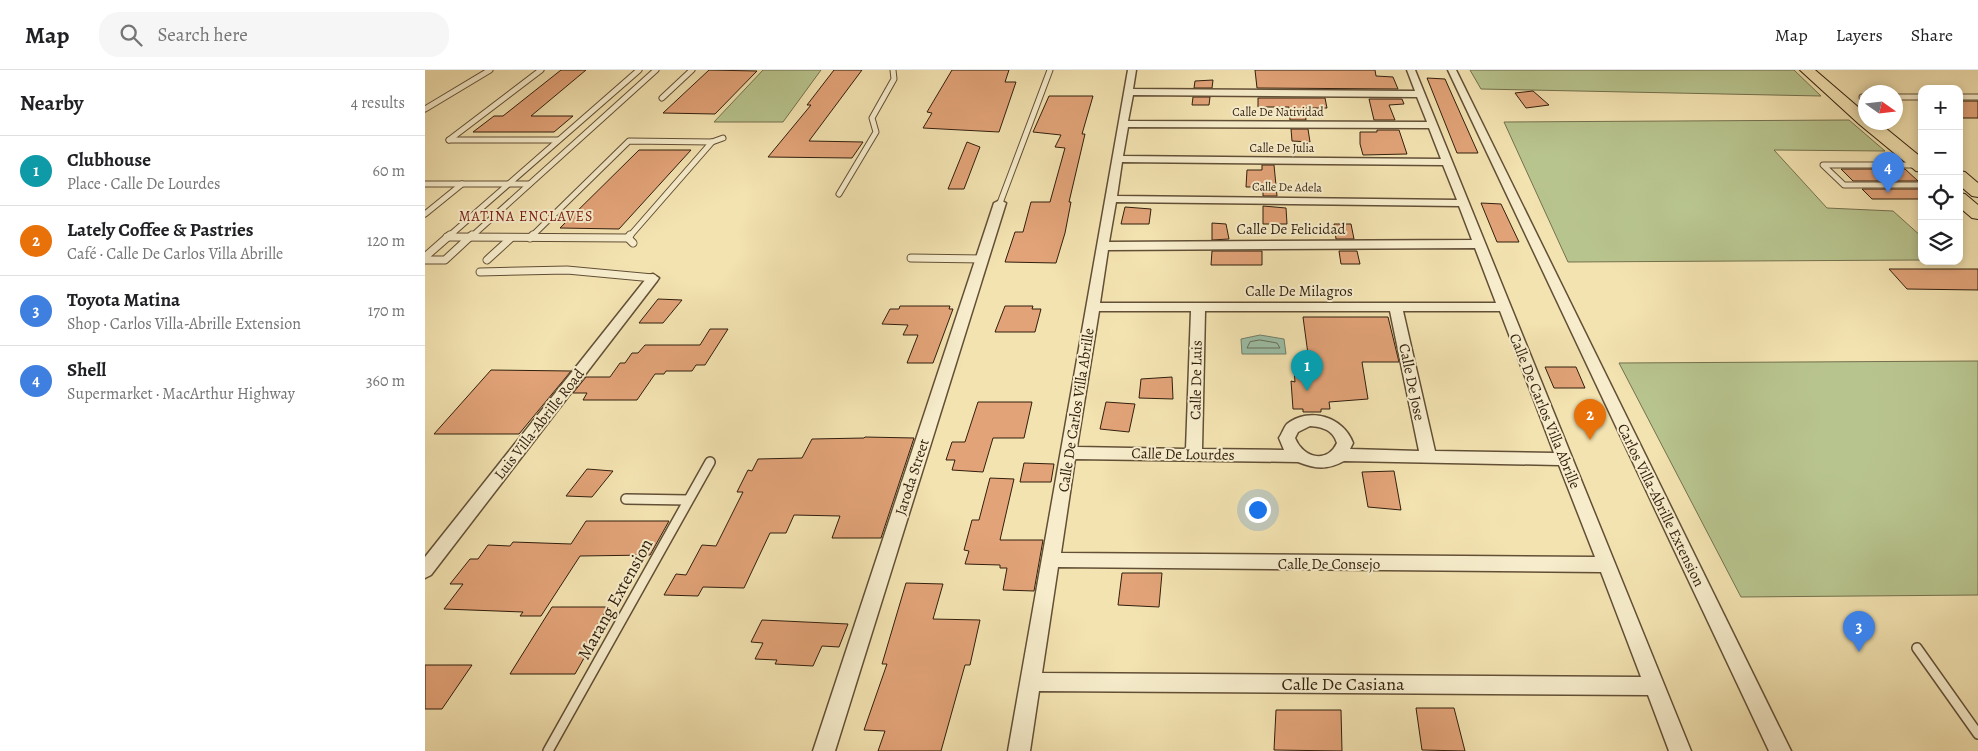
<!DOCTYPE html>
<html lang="en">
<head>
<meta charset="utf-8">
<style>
  body { margin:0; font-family:Alegreya,serif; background:#f6f6f6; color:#202124 }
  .controls { position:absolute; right:15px; top:15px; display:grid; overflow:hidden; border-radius:10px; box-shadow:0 2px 8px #0003 }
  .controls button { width:45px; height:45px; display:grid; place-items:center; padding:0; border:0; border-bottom:1px solid #e0e0e0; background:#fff; color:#202124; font:25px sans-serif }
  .compass { position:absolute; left:1433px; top:15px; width:45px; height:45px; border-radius:50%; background:#fff; box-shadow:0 2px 8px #0003; rotate:104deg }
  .you { position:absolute; left:832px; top:439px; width:18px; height:18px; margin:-12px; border:4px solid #fff; border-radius:50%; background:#1a73e8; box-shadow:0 0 0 8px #1a73e833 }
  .badge { display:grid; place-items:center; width:32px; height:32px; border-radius:50%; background:#0b8043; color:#fff; font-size:16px; font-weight:700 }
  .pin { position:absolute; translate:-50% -41px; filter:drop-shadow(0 1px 2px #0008) }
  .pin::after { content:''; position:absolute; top:26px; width:18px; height:15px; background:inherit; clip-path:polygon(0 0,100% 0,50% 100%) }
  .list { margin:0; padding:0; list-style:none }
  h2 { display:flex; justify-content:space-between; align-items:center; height:65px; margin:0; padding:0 20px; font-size:21px }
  h2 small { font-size:16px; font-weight:400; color:#757577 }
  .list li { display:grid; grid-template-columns:32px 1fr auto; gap:15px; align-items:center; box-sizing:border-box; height:70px; padding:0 20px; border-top:1px solid #e0e0e0 }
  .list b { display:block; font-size:19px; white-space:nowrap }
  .list p { margin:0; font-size:16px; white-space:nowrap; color:#757577 }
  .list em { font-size:16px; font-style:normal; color:#757577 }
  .icon { flex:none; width:28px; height:28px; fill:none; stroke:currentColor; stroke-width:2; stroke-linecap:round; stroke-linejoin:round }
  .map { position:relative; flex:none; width:1553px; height:681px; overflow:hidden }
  header { display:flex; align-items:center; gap:30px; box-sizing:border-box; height:70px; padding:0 25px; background:#fff; border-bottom:1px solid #e0e0e0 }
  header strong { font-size:24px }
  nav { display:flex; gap:28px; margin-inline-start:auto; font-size:18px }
  .search { width:350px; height:45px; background:#f6f6f6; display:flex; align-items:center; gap:12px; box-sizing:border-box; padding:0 18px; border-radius:20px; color:#757577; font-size:19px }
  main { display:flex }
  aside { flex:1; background:#fff }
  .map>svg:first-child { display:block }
  .green { fill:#b8c48e; stroke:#74714e }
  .water { fill:#9cbfa7; stroke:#717f69 }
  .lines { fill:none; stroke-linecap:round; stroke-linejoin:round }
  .shore { stroke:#666e5a; stroke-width:1 }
  .building { fill:#e2a378; stroke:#311e0d }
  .service-far2-casing { stroke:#624f36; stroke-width:7 }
  .service-far1-casing { stroke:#624f36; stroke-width:9 }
  .service-casing { stroke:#624f36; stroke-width:12 }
  .minor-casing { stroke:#624f36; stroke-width:3 }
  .primary-casing { stroke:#311e0d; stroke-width:2 }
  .service-far2 { stroke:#f7edcc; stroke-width:5 }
  .service-far1 { stroke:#f7edcc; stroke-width:7 }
  .service { stroke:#f7edcc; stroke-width:9 }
  .minor { fill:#f7edcc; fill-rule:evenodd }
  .primary { fill:#f3e3b1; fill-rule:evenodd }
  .labels { text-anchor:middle; stroke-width:4; stroke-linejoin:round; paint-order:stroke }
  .far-street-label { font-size:12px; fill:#311e0d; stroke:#f7edcc }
  .far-neighbourhood-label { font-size:14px; letter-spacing:1px; fill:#7a1f14; stroke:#f7edcc }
  .street-label { font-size:15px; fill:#311e0d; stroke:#f7edcc }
  .near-street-label { font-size:18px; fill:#311e0d; stroke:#f7edcc }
</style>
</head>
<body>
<header>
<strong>Map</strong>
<div class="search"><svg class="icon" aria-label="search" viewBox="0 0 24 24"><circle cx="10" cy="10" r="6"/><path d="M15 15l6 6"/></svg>Search here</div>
<nav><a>Map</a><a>Layers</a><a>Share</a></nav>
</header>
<main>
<aside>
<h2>Nearby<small>4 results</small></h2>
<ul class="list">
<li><span class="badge" style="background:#0f9aa8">1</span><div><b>Clubhouse</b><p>Place · Calle De Lourdes</p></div><em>60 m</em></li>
<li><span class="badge" style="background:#e8710a">2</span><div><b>Lately Coffee &amp; Pastries</b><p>Café · Calle De Carlos Villa Abrille</p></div><em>120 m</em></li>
<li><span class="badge" style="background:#3f7fe0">3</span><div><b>Toyota Matina</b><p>Shop · Carlos Villa-Abrille Extension</p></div><em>170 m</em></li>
<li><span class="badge" style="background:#3f7fe0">4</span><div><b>Shell</b><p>Supermarket · MacArthur Highway</p></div><em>360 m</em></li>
</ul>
</aside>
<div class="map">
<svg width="1553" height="681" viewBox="0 0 1553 681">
  <rect width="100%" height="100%" fill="#f3e3b1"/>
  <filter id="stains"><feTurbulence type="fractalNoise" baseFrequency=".004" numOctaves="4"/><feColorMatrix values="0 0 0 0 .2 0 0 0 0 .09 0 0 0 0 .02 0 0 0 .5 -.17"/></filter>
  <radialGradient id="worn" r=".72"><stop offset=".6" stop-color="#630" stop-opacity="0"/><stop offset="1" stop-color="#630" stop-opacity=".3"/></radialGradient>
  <!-- green -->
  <g class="green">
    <path d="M338 0H396L358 52H289Z"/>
    <path d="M1045 0H1369L1396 26 1056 19Z"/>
    <path d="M1424 50 1460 81 1349 80 1402 138 1468 141 1497 167V190L1143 192 1079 52Z"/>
    <path d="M1553 291V525L1316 527 1194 293Z"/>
  </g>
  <!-- water -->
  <path class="water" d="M835 265 859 269 861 284H817L816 269Z"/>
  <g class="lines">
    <!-- shore -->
    <path class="shore" d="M835 270 852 273 855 278H822L825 272Z"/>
  </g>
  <!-- building -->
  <g class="building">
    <path d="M136 0H161L106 46H148L129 62H48L69 46H78Z"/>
    <path d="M284 0 332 1 290 44 238 43Z"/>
    <path d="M409 0H437L384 71 438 72 427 88 343 87 386 35H382Z"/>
    <path d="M527 0H584L580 12H591L574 62 498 58 507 43 502 42Z"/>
    <path d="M830 0H950L951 6 968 7 973 19 832 18Z"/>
    <path d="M1002 8 1020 9 1053 83H1032Z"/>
    <path d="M788 10 787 18H769L770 11Z"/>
    <path d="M1108 21 1124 35 1101 38 1090 23Z"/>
    <path d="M624 26H668L657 64H660L644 132H646L640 163 631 193 580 192 590 162H598L606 132H625L640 78 630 77 636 65 608 62Z"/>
    <path d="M768 27H785L784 35H767Z"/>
    <path d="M833 28H900L902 38H880L881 50H865L864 37H833Z"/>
    <path d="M944 29H977L979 34 964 35 970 50H949Z"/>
    <rect x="1534" y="31" width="19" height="17"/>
    <path d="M866 59H883L885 72 867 71Z"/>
    <path d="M952 60H974L982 84 938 85 935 74V62H952Z"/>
    <path d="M542 72 555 77 539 119H523Z"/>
    <path d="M214 80H266L194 159 135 158Z"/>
    <path d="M837 95H849L852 126H838V117H821L822 100H837Z"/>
    <path d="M1416 99H1480L1493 111H1428Z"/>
    <path d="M1437 119H1497V129H1447Z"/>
    <path d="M1056 133 1076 134 1094 172H1072Z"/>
    <path d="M838 136 861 138 862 154H838Z"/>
    <path d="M700 137 726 139 724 154H696Z"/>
    <path d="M787 153 801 154 804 169 787 170Z"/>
    <path d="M909 154H926L929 169H911Z"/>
    <path d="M787 181H837V195H786Z"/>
    <path d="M914 181H932L935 194H916Z"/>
    <path d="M1464 199H1553V220L1482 219Z"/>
    <path d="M233 229 257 230 238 253H214Z"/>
    <path d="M475 236H525L524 239H528L508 293H482L493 265H478L483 255 457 254 465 239H474Z"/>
    <path d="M580 236H608L607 239H616L610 262H570Z"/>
    <path d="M878 247H963L974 292H937L943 329 904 332 905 339H896V342H878V339H868L866 311 870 312 869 299H885Z"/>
    <path d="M285 259H303L280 295H271L267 301H241L239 304H230L212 330H158L162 323H148L161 307H185L195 293H200L207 283H213L220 275H275Z"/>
    <path d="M1120 297H1151L1160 318H1129Z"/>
    <path d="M66 300 146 301 94 364H9Z"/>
    <path d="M747 307 748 329 714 328 716 309Z"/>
    <path d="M553 332H607L599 368H568L558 402 527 400 530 390H521L527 372H540Z"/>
    <path d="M681 332 710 334 704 362 675 359Z"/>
    <path d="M440 367 489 368 456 468H407L415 446 369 445 361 463H345L319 518 278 517 273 526 239 525 251 504 261 505 277 475 291 476 318 422H312L323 400 327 401 333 389 377 388 387 369 439 368Z"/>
    <path d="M599 393 629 394 626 412H595Z"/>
    <path d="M162 399 188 401 167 427 141 426Z"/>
    <path d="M969 401 976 440 943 437 937 402Z"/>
    <path d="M565 408 589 409 575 470H618L609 521 578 520 582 498H575V495L540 494 544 481 539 480 547 450H554Z"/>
    <path d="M161 451H244L225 485 155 486 116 546H95L98 542 19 539 38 514H25L45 489H53L63 475 85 476 88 472 146 474Z"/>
    <path d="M697 503H737L734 537 693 535Z"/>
    <path d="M481 513 518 514 508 549 555 550 545 595H540L516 681H453L460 661 439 660 462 594H457Z"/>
    <path d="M127 537H183L166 566 171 567 150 604H85Z"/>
    <path d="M337 550 423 554 414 577 397 576 388 596 350 594 352 590 330 589 338 573 326 572Z"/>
    <path d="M0 595H47L17 639H0Z"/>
    <path d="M991 638H1029L1040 681 997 680Z"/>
    <path d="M851 640H916L917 681 849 680Z"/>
  </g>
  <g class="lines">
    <!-- service-far2 casing -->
    <g class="service-far2-casing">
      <g id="service-far2">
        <path d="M1437 27H1440"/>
        <path d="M1470 27H1497"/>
        <path d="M1534 27H1553"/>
        <path d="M237 28 267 0"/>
        <path d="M0 39 65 0"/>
        <path d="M24 70 116 0"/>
        <path d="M24 70H133"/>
        <path d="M1492 95H1398L1419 115H1497"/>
        <path d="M0 114H104"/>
        <path d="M414 124 451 62 447 48 469 9 468 0"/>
        <path d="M575 133 625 0"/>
        <path d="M0 144 37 114"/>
        <path d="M23 167 214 0"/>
        <path d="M46 167 231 0"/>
        <path d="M106 167 204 71 287 72 298 68"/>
        <path d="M204 167 287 72"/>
      </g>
    </g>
    <!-- service-far1 casing -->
    <g class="service-far1-casing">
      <g id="service-far1">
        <path d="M22 167 203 168 208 173"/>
        <path d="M105 168 108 165"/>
        <path d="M203 168 205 165"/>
        <path d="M0 187 25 165"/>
        <path d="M486 188 558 189"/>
        <path d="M0 190H20L47 165"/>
        <path d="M62 190 86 168"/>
        <path d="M55 202 142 200 228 208"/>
      </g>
    </g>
    <!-- service casing -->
    <g class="service-casing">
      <g id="service">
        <path d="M201 429 263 430"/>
        <path d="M1492 578 1553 664"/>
        <path d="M123 681 285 392"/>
      </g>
    </g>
    <!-- minor casing -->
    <g class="minor-casing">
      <g id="minor">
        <path d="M703 0H711L708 19 990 21 982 0H990L1266 681H1244L1223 625 614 621 605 681H583ZM708 25 992 27 1002 52 703 51ZM703 57 1004 58 1016 89 698 86ZM697 92 1018 95 1032 130 692 126ZM691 132 1034 136 1047 170 684 172ZM1050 178 1071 233H675L683 180ZM674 241H766L761 379 652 377ZM780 241H965L994 381 925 379 928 373C919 347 884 336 862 354 859 357 857 364 854 368L859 380 777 379ZM978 241H1075L1129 383 1010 381ZM885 356C898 357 908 360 912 373 902 394 878 388 870 368L873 362ZM650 389 873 392C891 399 902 400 919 391L1134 395 1170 487 636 483ZM633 497 1176 502 1216 607 617 603Z"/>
        <path d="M1023 0H1031L1366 681H1344Z"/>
        <path d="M575 130 581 133 410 681H388L569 133Z"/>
        <path d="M228 204 234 208 232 211 6 505 0 508V487L224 205Z"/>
      </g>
    </g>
    <!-- primary casing -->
    <g class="primary-casing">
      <g id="primary">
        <path d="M1375 0H1390L1440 43V52H1453L1497 88V102L1491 101 1434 54Z"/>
        <path d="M1534 101 1540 102 1553 113V127L1547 126 1534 115Z"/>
        <path d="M1534 123 1540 124 1553 135V149L1547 148 1534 137Z"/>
      </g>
    </g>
    <!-- service-far2 -->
    <use href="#service-far2" class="service-far2"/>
    <!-- service-far1 -->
    <use href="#service-far1" class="service-far1"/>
    <!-- service -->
    <use href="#service" class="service"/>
    <!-- minor -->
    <use href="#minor" class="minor"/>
    <!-- primary -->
    <use href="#primary" class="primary"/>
  </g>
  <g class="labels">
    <!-- far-street labels -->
    <g class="far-street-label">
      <text x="853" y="46">Calle De Natividad</text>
      <text x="857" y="82">Calle De Julia</text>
      <text transform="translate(862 117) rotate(1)" y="4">Calle De Adela</text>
    </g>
    <!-- far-neighbourhood labels -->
    <g class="far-neighbourhood-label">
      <text x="101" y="151">MATINA ENCLAVES</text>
    </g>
    <!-- street labels -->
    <g class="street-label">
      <text x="866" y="164">Calle De Felicidad</text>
      <text x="874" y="226">Calle De Milagros</text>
      <text transform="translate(771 310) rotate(-89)" y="5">Calle De Luis</text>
      <text transform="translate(987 312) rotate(78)" y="5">Calle De Jose</text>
      <text transform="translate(651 340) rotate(-81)" y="5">Calle De Carlos Villa Abrille</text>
      <text transform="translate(1120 341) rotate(68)" y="5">Calle De Carlos Villa Abrille</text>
      <text transform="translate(114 354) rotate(-52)" y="5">Luis Villa-Abrille Road</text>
      <text transform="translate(758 384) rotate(1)" y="5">Calle De Lourdes</text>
      <text transform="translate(487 407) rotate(-72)" y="5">Jaroda Street</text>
      <text transform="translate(1236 435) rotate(64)" y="5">Carlos Villa-Abrille Extension</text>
      <text x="904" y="499">Calle De Consejo</text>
    </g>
    <!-- near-street labels -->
    <g class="near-street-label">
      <text transform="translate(190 529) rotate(-61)" y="6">Marang Extension</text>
      <text x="918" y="620">Calle De Casiana</text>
    </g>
  </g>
  <rect width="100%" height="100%" filter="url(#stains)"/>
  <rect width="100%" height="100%" fill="url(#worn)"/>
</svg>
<div class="controls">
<button>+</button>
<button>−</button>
<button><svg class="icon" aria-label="locate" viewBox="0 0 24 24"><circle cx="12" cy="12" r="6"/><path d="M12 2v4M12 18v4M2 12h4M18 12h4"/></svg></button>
<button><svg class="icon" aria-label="layers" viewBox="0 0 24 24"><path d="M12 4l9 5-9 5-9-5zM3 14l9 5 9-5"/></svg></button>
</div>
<svg class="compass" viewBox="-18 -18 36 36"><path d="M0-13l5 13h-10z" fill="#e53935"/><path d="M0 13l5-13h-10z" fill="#757577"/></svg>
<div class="you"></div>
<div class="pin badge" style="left:882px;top:321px;background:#0f9aa8">1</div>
<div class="pin badge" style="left:1165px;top:370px;background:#e8710a">2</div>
<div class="pin badge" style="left:1434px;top:582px;background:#3f7fe0">3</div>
<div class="pin badge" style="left:1463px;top:123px;background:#3f7fe0">4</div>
</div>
</main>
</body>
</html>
